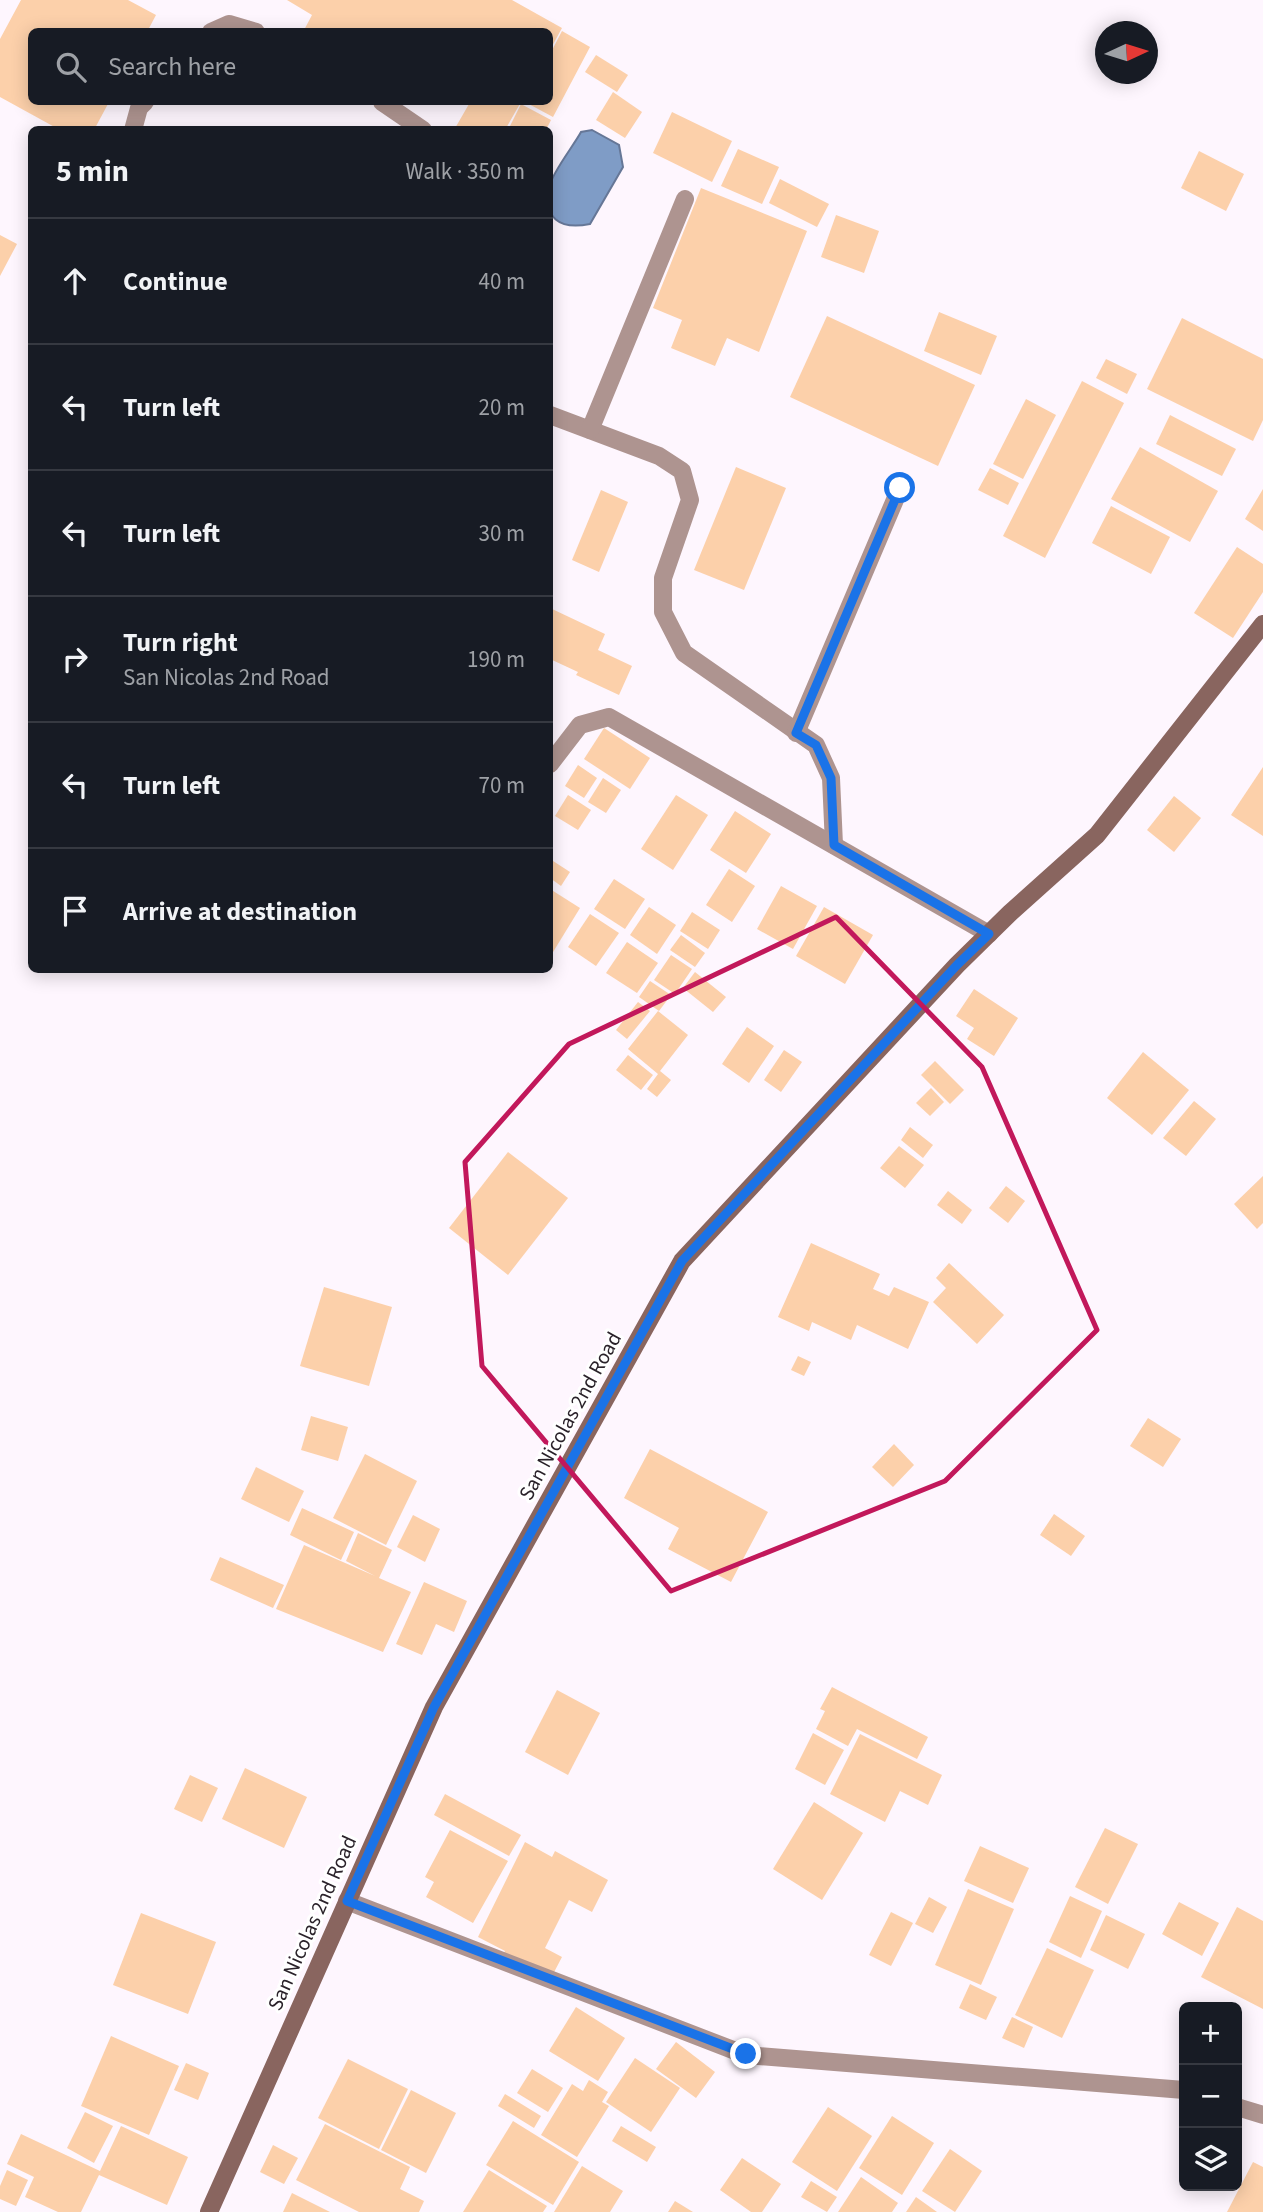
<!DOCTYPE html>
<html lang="en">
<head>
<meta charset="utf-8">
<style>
  body { margin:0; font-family:"Source Sans 3",sans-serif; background:#242831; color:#f1f3f6 }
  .controls { position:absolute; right:21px; bottom:21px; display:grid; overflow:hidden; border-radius:10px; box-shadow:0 4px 18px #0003 }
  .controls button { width:63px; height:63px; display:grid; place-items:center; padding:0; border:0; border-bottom:2px solid #363941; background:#171b24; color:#f1f3f6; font:35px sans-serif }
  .compass { position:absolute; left:1095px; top:21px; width:63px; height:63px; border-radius:50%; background:#171b24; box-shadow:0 4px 18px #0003; rotate:86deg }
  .stop { position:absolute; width:21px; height:21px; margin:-16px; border:5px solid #1a73e8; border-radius:50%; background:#fff }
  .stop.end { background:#1a73e8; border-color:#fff; box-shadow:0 2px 7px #0008 }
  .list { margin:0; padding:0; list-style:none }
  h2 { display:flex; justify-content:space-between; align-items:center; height:91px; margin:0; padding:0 28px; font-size:30px }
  h2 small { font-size:23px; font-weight:400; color:#9ea1a6 }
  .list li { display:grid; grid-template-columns:46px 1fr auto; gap:21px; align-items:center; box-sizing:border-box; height:126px; padding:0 28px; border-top:2px solid #363941 }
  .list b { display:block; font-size:26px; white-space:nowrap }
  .list p { margin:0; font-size:23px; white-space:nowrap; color:#9ea1a6 }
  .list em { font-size:23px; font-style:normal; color:#9ea1a6 }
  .icon { flex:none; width:38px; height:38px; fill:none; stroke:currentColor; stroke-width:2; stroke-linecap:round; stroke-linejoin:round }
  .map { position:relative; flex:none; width:1263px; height:2212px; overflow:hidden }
  .search { position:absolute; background:#171b24; box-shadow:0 4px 18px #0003; left:28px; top:28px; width:525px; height:77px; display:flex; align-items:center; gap:18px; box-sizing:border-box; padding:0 24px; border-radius:10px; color:#9ea1a6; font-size:26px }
  .panel { position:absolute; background:#171b24; box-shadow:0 4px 18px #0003; left:28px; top:126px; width:525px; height:847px; border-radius:10px }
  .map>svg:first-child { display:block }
  .water { fill:#7f9cc6; stroke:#667797; stroke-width:2 }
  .building { fill:#fcd0aa }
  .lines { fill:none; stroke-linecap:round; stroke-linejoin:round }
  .street { stroke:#ae9490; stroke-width:18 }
  .secondary { stroke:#89655f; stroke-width:18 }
  .route { stroke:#1a73e8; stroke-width:9 }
  .marked { fill:none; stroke:#c2185b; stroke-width:5; stroke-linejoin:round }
  .labels { text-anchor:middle; stroke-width:6; stroke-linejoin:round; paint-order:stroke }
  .street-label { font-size:21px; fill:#2a222a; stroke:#fff }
</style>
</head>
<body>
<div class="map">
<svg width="1263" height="2212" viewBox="0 0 1263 2212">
  <rect width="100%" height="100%" fill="#fef6fe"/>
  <!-- water -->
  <path class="water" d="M592 130 619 145 623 167 590 224C560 230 542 219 550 185 552 173 574 145 581 132Z"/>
  <!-- building -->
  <g class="building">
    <path d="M21 0H128L156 15 147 32H32V102H109L94 130H60L0 97V39Z"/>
    <path d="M287 0H512L562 28 550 50V32H303L312 15Z"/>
    <path d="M562 31 590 47 553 117 525 102H550V54Z"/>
    <path d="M596 55 628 75 617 92 585 72Z"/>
    <path d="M613 92 642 112 625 138 596 120Z"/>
    <path d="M464 102H521L505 130H454L469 104Z"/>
    <path d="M521 104 551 120 546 130H508Z"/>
    <path d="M672 112 732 141 712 182 653 153Z"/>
    <path d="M738 149 779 167 762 204 721 186Z"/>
    <path d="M1199 151 1244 174 1226 211 1181 188Z"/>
    <path d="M780 179 829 204 817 227 769 203Z"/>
    <path d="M701 188 807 231 759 352 727 338 715 366 671 348 682 320 653 308Z"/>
    <path d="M836 215 879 231 864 273 821 257Z"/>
    <path d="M0 235 17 244 0 276Z"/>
    <path d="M939 312 997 336 981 375 924 351Z"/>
    <path d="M827 316 975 385 938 466 790 397Z"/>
    <path d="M1182 318 1263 359V420L1253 441 1147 389Z"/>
    <path d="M1106 359 1137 374 1127 394 1096 378Z"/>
    <path d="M1082 381 1124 403 1045 558 1003 536Z"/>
    <path d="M1026 399 1056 415 1023 479 993 464Z"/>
    <path d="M1170 415 1236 449 1222 476 1156 444Z"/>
    <path d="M1140 447 1218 491 1190 542 1111 499Z"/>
    <path d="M736 467 786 488 744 590 694 570Z"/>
    <path d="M990 468 1019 483 1008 505 978 490Z"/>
    <path d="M1263 489V531L1245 519Z"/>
    <path d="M601 490 628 502 599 572 572 560Z"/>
    <path d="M1111 506 1170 537 1151 574 1092 543Z"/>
    <path d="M1237 547 1263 564V592L1233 638 1194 613Z"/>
    <path d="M550 608 605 634 598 650 632 666 619 695 576 675 578 672 550 659Z"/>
    <path d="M604 728 650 758 630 789 584 759Z"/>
    <path d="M578 765 597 778 584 798 565 786Z"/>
    <path d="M1263 767V836L1231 815Z"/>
    <path d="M603 778 621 790 606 813 588 802Z"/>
    <path d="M568 795 591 810 578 830 555 816Z"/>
    <path d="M676 795 708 815 673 870 641 849Z"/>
    <path d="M1174 796 1201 818 1174 852 1147 830Z"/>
    <path d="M735 811 771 834 746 873 710 850Z"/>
    <path d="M550 859 570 872 561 886 550 878Z"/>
    <path d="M729 869 755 886 732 922 706 905Z"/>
    <path d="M614 879 645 899 625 929 594 909Z"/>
    <path d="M781 886 817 906 793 949 757 929Z"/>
    <path d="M550 889 580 908 550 957Z"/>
    <path d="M649 907 676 925 657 954 630 935Z"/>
    <path d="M824 907 873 935 845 984 796 956Z"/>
    <path d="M692 912 720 930 708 949 680 931Z"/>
    <path d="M590 914 619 933 596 966 568 947Z"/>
    <path d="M681 935 705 953 695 967 670 950Z"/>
    <path d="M627 942 658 963 637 993 606 973Z"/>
    <path d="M671 955 692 969 675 994 654 980Z"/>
    <path d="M695 972 726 997 713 1012 683 988Z"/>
    <path d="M650 981 671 995 659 1011 639 997Z"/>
    <path d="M974 989 1018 1018 994 1056 967 1039 974 1028 956 1016Z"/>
    <path d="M638 1002 650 1011 627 1039 616 1030Z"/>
    <path d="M658 1011 688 1035 660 1071 671 1080 657 1097 647 1089 658 1074 628 1049Z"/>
    <path d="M747 1027 774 1046 749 1083 722 1064Z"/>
    <path d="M784 1050 802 1062 781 1092 764 1080Z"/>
    <path d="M1143 1052 1189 1090 1152 1135 1107 1098Z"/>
    <path d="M628 1055 653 1075 641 1090 616 1070Z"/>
    <path d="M935 1061 964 1090 950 1104 921 1075Z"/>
    <path d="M931 1088 944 1102 930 1116 916 1103Z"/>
    <path d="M1194 1101 1216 1119 1186 1156 1163 1138Z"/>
    <path d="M910 1127 933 1145 923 1158 901 1140Z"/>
    <path d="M899 1146 924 1165 905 1188 880 1168Z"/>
    <path d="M508 1152 568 1198 508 1275 449 1228Z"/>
    <path d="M1263 1176V1223L1257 1229 1234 1204Z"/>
    <path d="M1006 1186 1025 1201 1008 1223 989 1208Z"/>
    <path d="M948 1191 972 1210 962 1224 937 1205Z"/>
    <path d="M811 1243 880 1274 873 1289 889 1296 894 1287 929 1302 908 1349 857 1325 851 1340 812 1322 809 1331 778 1317Z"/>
    <path d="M949 1263 1004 1315 977 1344 933 1302 946 1288 936 1278Z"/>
    <path d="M324 1287 392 1307 369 1386 300 1366Z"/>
    <path d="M798 1356 811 1362 804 1376 791 1370Z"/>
    <path d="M311 1416 348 1427 338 1461 301 1450Z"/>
    <path d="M1148 1418 1181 1439 1163 1467 1130 1446Z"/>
    <path d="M894 1444 914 1465 893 1487 872 1467Z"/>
    <path d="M650 1449 768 1512 731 1582 668 1549 679 1528 624 1498Z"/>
    <path d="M365 1454 417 1481 386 1545 333 1518Z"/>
    <path d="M256 1467 304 1491 289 1522 241 1499Z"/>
    <path d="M302 1508 354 1532 341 1560 290 1535Z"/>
    <path d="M1054 1514 1085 1536 1071 1556 1040 1535Z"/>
    <path d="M413 1515 440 1529 425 1562 397 1547Z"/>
    <path d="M358 1533 392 1550 379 1578 411 1592 383 1652 276 1609 304 1545 375 1576 346 1561Z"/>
    <path d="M220 1557 284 1585 273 1608 210 1580Z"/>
    <path d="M424 1582 467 1601 454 1632 436 1624 422 1655 396 1644Z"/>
    <path d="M832 1687 928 1737 917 1759 857 1729 848 1746 816 1729 825 1711 820 1709Z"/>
    <path d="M557 1690 600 1713 568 1775 525 1752Z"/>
    <path d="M813 1733 844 1750 825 1785 795 1769Z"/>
    <path d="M860 1734 942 1775 928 1805 900 1791 885 1822 830 1794Z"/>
    <path d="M245 1768 307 1797 284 1848 222 1819Z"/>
    <path d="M190 1775 218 1788 202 1822 174 1809Z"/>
    <path d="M445 1794 521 1835 509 1856 434 1815Z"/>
    <path d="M814 1802 863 1833 822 1900 773 1869Z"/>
    <path d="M1105 1828 1138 1844 1108 1904 1075 1887Z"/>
    <path d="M450 1830 508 1861 473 1923 426 1897 434 1882 425 1877Z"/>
    <path d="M525 1842 552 1857 555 1851 608 1880 592 1912 569 1900 545 1948 562 1957 551 1978 502 1956 505 1951 478 1937Z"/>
    <path d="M980 1846 1029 1868 1013 1903 964 1881Z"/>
    <path d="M968 1889 1014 1909 981 1985 935 1965Z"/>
    <path d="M1070 1896 1102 1911 1081 1958 1049 1942Z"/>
    <path d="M929 1897 947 1907 933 1933 915 1924Z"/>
    <path d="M1179 1902 1219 1923 1202 1956 1162 1934Z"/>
    <path d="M1237 1907 1263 1921V2009L1201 1977Z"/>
    <path d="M891 1912 913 1923 891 1966 869 1955Z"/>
    <path d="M141 1913 216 1942 188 2014 113 1985Z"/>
    <path d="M1106 1915 1145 1934 1128 1969 1090 1950Z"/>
    <path d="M1047 1948 1094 1970 1062 2038 1015 2015Z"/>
    <path d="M970 1984 997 1997 986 2020 959 2008Z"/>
    <path d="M576 2007 625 2038 598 2081 549 2051Z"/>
    <path d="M1012 2017 1033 2027 1024 2048 1002 2038Z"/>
    <path d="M111 2036 179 2066 149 2135 81 2106Z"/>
    <path d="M676 2042 715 2072 696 2098 656 2069Z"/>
    <path d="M635 2058 680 2088 651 2132 606 2102Z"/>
    <path d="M348 2059 408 2089 379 2149 318 2118Z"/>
    <path d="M186 2063 209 2073 198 2100 174 2090Z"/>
    <path d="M532 2069 563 2088 548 2112 517 2093Z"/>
    <path d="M589 2080 608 2092 602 2102 609 2106 577 2157 541 2135 572 2084 583 2091Z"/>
    <path d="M411 2090 456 2113 426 2173 381 2150Z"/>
    <path d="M505 2094 541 2116 534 2128 498 2106Z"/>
    <path d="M828 2107 872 2136 837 2191 792 2162Z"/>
    <path d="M85 2112 113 2126 94 2163 67 2148Z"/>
    <path d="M892 2116 934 2143 902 2195 859 2168Z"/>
    <path d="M513 2121 579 2162 553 2205 486 2165Z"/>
    <path d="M325 2124 410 2167 400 2189 424 2201 419 2212H359L296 2180Z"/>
    <path d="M121 2126 188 2157 167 2205 99 2175 81 2212H58L25 2197 34 2177 7 2164 21 2134 100 2171Z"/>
    <path d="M621 2126 656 2147 647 2162 612 2141Z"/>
    <path d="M273 2145 298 2158 284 2184 260 2172Z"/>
    <path d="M950 2149 982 2171 955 2212 922 2191Z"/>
    <path d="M742 2158 781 2184 762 2212H751L720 2190Z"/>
    <path d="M1253 2162 1263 2167V2212H1227Z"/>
    <path d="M582 2166 623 2191 610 2212H554Z"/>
    <path d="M7 2170 28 2180 16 2206 0 2199V2186Z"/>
    <path d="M489 2170 547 2206 543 2212H463Z"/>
    <path d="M861 2177 898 2203 892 2212H838Z"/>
    <path d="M811 2181 837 2197 827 2212 801 2197Z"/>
    <path d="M292 2193 330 2212H283Z"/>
    <path d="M916 2197 937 2212H906Z"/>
    <path d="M675 2201 693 2212H668Z"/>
  </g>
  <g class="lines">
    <!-- street -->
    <g class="street">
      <path d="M211 32 229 24 256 32"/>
      <path d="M382 102 423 130"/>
      <path d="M133 130 139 108 145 102"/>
      <path d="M550 415 659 456 682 471 690 500 663 578V612L684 653 816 745 831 778 834 845"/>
      <path d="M590 430 685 199"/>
      <path d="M796 733 900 488"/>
      <path d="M550 764 580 725 609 717 989 934"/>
      <path d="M347 1901 746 2055 1184 2090"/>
      <path d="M1237 2107 1263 2115"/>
    </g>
    <!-- secondary -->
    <path class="secondary" d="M209 2212 434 1707 682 1261 957 965 1010 913 1097 835 1263 624"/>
  </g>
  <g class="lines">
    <!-- route -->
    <path class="route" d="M746 2054 347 1901 434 1707 682 1261 957 965 989 934 834 845 831 778 816 745 796 733 900 488"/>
  </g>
  <!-- marked area -->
  <path class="marked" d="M836 917 982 1067 1097 1330 945 1481 671 1591 482 1366 465 1162 569 1044Z"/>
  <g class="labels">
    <!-- street labels -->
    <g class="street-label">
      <text transform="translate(570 1416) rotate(-61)" y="7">San Nicolas 2nd Road</text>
      <text transform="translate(312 1923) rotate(-66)" y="7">San Nicolas 2nd Road</text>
    </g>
  </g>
</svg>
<div class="controls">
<button>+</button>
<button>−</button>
<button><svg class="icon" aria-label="layers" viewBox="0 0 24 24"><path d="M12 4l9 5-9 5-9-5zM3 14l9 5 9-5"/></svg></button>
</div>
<svg class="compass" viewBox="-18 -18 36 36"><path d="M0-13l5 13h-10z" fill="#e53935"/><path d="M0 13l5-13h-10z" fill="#9ea1a6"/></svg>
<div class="stop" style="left:900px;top:488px"></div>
<div class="stop end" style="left:746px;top:2054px"></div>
<div class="search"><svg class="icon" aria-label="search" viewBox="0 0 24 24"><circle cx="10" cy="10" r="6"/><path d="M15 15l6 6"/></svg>Search here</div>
<section class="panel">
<h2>5 min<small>Walk · 350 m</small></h2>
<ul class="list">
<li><svg class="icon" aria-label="ahead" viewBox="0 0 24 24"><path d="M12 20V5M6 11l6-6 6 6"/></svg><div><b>Continue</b></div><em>40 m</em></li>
<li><svg class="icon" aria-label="left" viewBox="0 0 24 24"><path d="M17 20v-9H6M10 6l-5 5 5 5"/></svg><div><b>Turn left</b></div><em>20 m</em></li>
<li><svg class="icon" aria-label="left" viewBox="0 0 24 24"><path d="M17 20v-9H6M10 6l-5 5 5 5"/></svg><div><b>Turn left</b></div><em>30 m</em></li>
<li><svg class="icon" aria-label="right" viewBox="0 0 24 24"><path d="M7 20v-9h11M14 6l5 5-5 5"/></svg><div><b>Turn right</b><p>San Nicolas 2nd Road</p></div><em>190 m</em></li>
<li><svg class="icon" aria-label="left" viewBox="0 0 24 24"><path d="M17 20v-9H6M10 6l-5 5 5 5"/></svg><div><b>Turn left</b></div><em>70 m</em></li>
<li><svg class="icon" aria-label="arrive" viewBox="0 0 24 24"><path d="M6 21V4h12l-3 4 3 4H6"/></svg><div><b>Arrive at destination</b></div></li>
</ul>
</section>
</div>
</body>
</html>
